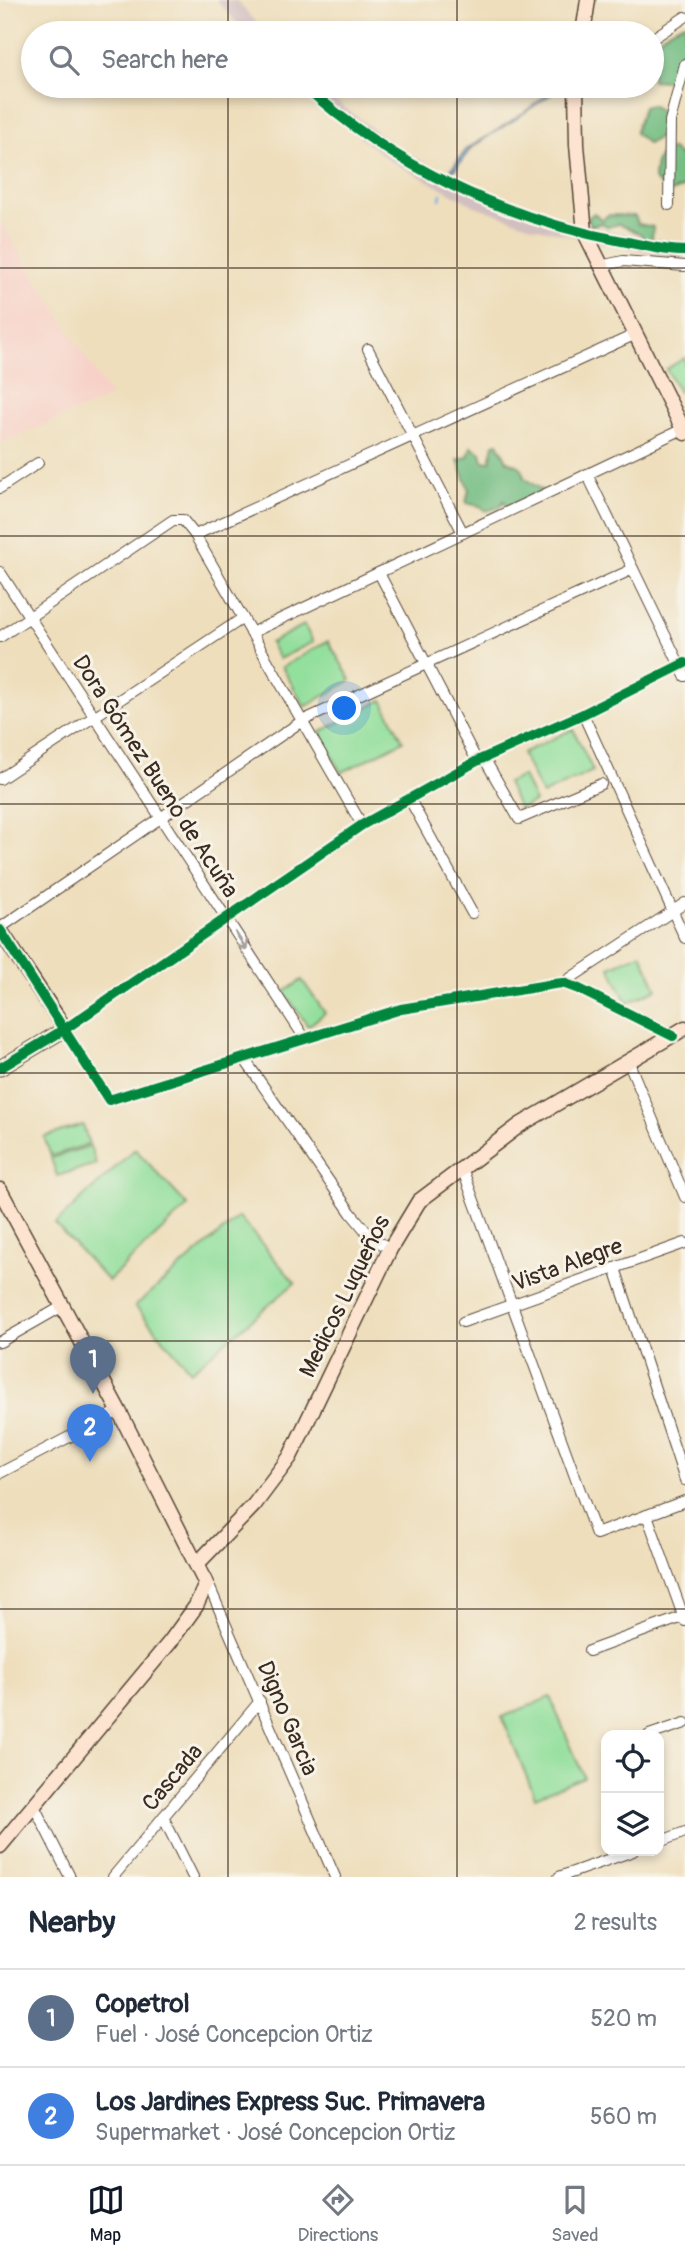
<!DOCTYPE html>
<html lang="en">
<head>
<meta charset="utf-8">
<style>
  body { margin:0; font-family:Pangolin,sans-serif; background:#f6f6f7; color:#1f2937 }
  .controls { position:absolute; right:21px; bottom:21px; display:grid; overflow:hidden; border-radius:14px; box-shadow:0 4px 10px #0003 }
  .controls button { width:63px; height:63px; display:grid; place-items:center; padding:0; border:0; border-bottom:2px solid #e0e1e3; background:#fff; color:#1f2937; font:35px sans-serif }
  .you { position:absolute; left:345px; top:709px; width:24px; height:24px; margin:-18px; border:5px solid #fff; border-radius:50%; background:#1a73e8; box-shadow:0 0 0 10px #1a73e833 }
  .badge { display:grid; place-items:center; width:46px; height:46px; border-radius:50%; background:#111827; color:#fff; font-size:23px; font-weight:700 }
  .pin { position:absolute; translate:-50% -58px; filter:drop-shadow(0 2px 4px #0008) }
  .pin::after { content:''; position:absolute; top:37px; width:24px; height:21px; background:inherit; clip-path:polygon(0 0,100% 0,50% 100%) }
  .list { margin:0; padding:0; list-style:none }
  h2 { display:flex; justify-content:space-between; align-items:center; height:91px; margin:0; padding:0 28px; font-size:30px }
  h2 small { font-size:23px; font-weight:400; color:#747a83 }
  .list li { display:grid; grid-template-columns:46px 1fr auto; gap:21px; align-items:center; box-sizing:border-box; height:98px; padding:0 28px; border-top:2px solid #e0e1e3 }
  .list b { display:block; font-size:26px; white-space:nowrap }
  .list p { margin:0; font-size:23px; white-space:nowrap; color:#747a83 }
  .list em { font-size:23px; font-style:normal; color:#747a83 }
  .icon { flex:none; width:38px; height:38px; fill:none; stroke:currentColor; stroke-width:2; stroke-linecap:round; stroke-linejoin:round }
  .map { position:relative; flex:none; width:685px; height:1877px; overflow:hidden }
  .search { position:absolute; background:#fff; box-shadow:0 4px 10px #0003; left:21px; right:21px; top:21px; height:77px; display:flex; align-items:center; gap:18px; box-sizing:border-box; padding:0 24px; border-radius:38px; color:#747a83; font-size:26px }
  .sheet { height:287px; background:#fff }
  nav { display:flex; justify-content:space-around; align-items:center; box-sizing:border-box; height:98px; border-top:2px solid #e0e1e3; background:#fff; font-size:19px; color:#747a83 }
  nav a { display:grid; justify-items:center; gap:4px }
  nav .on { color:#111827 }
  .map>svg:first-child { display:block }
  .built { fill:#f7d1c7 }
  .industrial { fill:#d2bfc0 }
  .green { fill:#93df9c; stroke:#67845d; stroke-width:2 }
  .forest { fill:#76be84; stroke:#587451; stroke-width:2 }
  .water { fill:#73b0e5; stroke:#576d82; stroke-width:2 }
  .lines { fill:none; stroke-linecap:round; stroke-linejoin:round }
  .stream { stroke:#73b0e5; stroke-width:2.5 }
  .street-casing { stroke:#564536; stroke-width:12 }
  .secondary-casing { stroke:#564536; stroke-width:17 }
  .street { stroke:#fff; stroke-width:10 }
  .secondary { stroke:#fde4d1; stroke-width:14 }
  .cycleway-casing { stroke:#f7f3e8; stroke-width:15 }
  .cycleway { stroke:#00873e; stroke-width:10 }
  .oneway { stroke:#a79f9a }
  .grid { fill:none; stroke:#3b2a1e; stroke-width:2; stroke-opacity:0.55 }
  .labels { text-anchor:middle; stroke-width:6; stroke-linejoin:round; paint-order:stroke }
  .street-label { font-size:23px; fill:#3b2a1e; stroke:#f7f3e8 }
</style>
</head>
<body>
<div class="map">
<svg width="685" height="1877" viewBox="0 0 685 1877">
  <rect width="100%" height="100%" fill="#f7f3e8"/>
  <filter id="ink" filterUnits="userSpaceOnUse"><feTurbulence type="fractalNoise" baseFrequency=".0143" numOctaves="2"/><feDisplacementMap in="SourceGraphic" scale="14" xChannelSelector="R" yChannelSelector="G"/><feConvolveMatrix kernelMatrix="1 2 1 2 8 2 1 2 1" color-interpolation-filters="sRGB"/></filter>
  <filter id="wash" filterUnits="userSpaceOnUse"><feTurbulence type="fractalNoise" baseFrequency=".00686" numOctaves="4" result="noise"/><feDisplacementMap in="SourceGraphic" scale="28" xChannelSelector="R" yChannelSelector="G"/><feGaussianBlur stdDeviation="1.57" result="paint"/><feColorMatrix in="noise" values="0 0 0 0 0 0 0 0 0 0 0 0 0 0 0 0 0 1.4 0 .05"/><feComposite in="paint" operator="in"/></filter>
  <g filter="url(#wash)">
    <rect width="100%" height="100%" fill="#eedebc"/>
    <!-- built -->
    <path class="built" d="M0 221 111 397 0 443Z"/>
    <!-- industrial -->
    <g class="industrial">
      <path d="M216 0H236L266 33H246Z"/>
      <path d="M295 86H317L396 147 480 192 538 213 606 230 685 244V259L604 244 534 227 475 206 389 160Z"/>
    </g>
    <!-- green -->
    <g class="green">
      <path d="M685 358V389L679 392 666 369Z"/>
      <path d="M304 625 313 642 279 659 270 643Z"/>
      <path d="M328 641 351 680 305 707 282 667Z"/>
      <path d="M382 700 403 741 341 773 320 732Z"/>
      <path d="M573 729 593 771 542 795 522 753Z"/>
      <path d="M523 776 535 802 519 809 507 783Z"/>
      <path d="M641 953 657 989 627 1003 610 967Z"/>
      <path d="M302 980 325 1013 308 1026 284 992Z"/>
      <path d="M83 1125 89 1144 51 1156 44 1137Z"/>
      <path d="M90 1146 96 1164 57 1176 51 1158Z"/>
      <path d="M135 1149 188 1206 108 1281 55 1224Z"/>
      <path d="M239 1217 295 1283 191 1371 135 1306Z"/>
      <path d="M550 1697 584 1777 535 1797 502 1717Z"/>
    </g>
    <!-- forest -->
    <g class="forest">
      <path d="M685 23V64L669 81 652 80C652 44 650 38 685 23Z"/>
      <path d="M651 105 662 112 666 132 648 144 635 133 643 107Z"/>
      <path d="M671 149 682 157 685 155V187L668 193 654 179C655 165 655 154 671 149Z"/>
      <path d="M594 213 602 220 608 215 635 216 638 224 653 227 652 238 645 241 641 234 619 224 608 227 602 223 591 226 588 218Z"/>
      <path d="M498 443 507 461C517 466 523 463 524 478L543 491 508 507 504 501 500 507 486 511 480 506 466 503 469 489 458 460 468 457 471 447 481 453 483 461 490 462 494 444Z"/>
    </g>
    <!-- water -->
    <path class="water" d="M558 86H564L472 147 449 177 446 176 467 149 517 118Z"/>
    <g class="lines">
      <!-- stream -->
      <path class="stream" d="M440 199 441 194"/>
    </g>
  </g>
  <g filter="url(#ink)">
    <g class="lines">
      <!-- street casing -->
      <g class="street-casing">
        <g id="street">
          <path d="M652 39 685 17"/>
          <path d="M669 205 670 121 685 64"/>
          <path d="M600 266 623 261 685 266"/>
          <path d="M368 349 463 533"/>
          <path d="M587 474 685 676"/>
          <path d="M0 488 38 463"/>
          <path d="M195 535 634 335"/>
          <path d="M0 572 304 1037"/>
          <path d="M379 573 477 761"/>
          <path d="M251 633 683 429"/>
          <path d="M0 637 173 520H183L195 535 362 825"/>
          <path d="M583 714 685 938"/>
          <path d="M484 758 519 819 601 784"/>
          <path d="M0 779 243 618"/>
          <path d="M409 798 472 913"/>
          <path d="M0 928 302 721 633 569"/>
          <path d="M563 983 685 903"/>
          <path d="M673 1036 579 989 563 983 554 984 401 1009 109 1100 65 1029 362 825 477 761 583 714 685 663"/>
          <path d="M243 1057 351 1213 370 1236 390 1249"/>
          <path d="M629 1063 685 1197"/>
          <path d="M462 1168 596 1534 685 1501"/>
          <path d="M615 1268 685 1480"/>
          <path d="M463 1322 685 1243"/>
          <path d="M0 1342 63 1306"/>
          <path d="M0 1473 119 1411"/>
          <path d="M647 1515 685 1621"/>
          <path d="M206 1579 335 1877"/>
          <path d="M589 1651 685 1616"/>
          <path d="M649 1735 685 1723"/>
          <path d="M34 1806 70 1877"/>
          <path d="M163 1817 193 1877"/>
          <path d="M659 1842 685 1832"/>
          <path d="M113 1877 260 1701"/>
          <path d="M559 1877 633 1851"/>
        </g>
      </g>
      <!-- secondary casing -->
      <g class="secondary-casing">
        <g id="secondary">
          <path d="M583 33 588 0"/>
          <path d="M576 86 577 145 585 233 685 433"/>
          <path d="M0 930 65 1029 0 1068"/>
          <path d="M0 1190 119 1411 206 1584 196 1606 170 1642 0 1846"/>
          <path d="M197 1564 254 1505 290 1457 390 1249 419 1201 520 1125 685 1028"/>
        </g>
      </g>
      <!-- street -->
      <use href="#street" class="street"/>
      <!-- secondary -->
      <use href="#secondary" class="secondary"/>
      <!-- cycleway casing -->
      <g class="cycleway-casing">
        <g id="cycleway">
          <path d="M305 86C391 166 508 220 622 241 643 245 664 251 685 251"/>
          <path d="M0 930 109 1100 401 1009 554 984 563 983 579 989 673 1036"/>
          <path d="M0 1068 65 1029 362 825 477 761 583 714 685 663"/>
        </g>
      </g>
      <!-- cycleway -->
      <use href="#cycleway" class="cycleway"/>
    </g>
    <!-- one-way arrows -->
    <defs><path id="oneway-shaft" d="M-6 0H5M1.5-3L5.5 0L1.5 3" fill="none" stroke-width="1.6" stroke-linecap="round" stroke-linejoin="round" transform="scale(1.75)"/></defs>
    <use class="oneway" href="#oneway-shaft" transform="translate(241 941) rotate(57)"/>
  </g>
  <!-- grid -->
  <path class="grid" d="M228 0V33M457 0V33M228 86V1877M457 86V1877M0 268H685M0 536H685M0 804H685M0 1073H685M0 1341H685M0 1609H685"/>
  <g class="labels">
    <!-- street labels -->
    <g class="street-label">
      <text transform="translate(156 776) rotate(57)" y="8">Dora Gómez Bueno de Acuña</text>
      <text transform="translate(567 1264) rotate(-20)" y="8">Vista Alegre</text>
      <text transform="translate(344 1296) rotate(-64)" y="8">Medicos Luqueños</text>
      <text transform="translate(288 1718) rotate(67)" y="8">Digno Garcia</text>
      <text transform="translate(172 1777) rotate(-50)" y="8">Cascada</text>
    </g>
  </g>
</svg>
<div class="controls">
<button><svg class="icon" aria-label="locate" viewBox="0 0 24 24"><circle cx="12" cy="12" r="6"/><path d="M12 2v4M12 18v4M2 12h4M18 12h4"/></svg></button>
<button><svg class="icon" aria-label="layers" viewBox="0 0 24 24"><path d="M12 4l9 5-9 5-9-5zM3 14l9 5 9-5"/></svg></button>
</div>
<div class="you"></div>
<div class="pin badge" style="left:93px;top:1394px;background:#5c6f8a">1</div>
<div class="pin badge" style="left:90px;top:1462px;background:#3f7fe0">2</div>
<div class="search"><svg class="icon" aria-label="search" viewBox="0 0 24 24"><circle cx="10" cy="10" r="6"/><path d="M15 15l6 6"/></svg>Search here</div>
</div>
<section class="sheet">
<h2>Nearby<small>2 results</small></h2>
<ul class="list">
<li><span class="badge" style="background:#5c6f8a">1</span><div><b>Copetrol</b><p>Fuel · José Concepcion Ortiz</p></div><em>520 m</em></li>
<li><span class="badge" style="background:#3f7fe0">2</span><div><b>Los Jardines Express Suc. Primavera</b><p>Supermarket · José Concepcion Ortiz</p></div><em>560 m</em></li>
</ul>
</section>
<nav>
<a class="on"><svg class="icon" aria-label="map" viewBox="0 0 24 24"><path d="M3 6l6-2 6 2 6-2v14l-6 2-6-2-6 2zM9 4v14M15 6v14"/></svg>Map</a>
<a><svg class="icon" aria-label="directions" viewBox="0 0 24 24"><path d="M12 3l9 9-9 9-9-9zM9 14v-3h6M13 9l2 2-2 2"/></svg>Directions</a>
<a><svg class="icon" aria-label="saved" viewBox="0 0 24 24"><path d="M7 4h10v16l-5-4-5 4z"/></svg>Saved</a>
</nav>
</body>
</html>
